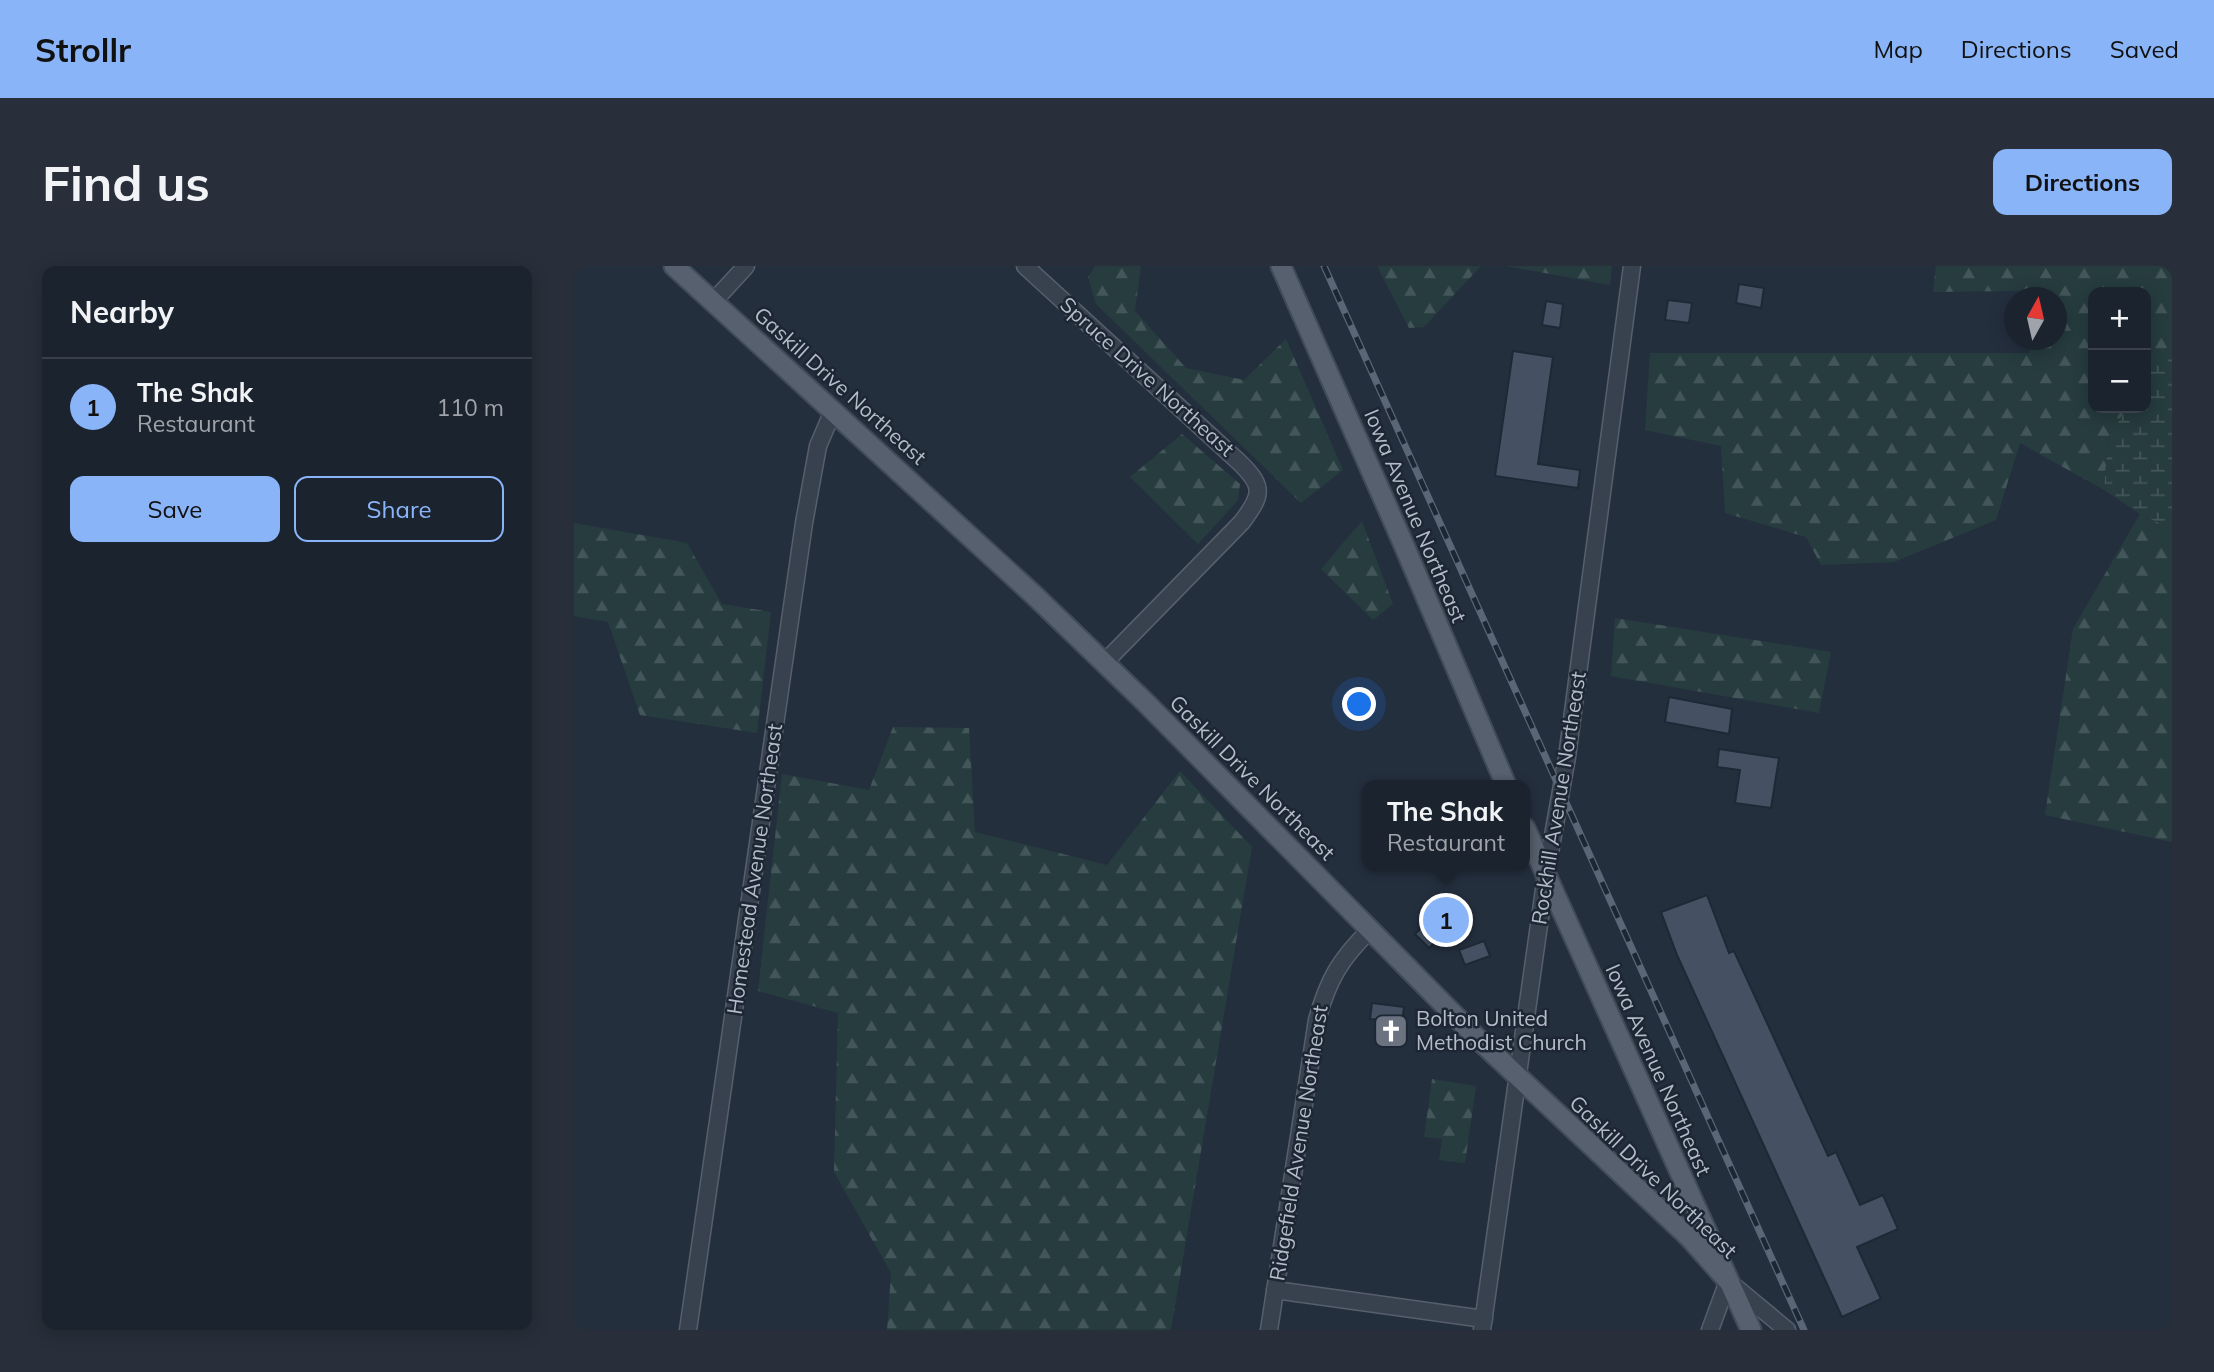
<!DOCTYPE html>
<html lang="en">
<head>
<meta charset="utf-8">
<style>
  body { margin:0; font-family:Mulish,sans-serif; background:#282f3a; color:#f1f3f6 }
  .controls { position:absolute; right:21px; top:21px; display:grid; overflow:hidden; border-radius:14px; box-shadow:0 4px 18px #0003 }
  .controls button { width:63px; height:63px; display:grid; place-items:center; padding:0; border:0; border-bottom:2px solid #39404a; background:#1b232e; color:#f1f3f6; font:35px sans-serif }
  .compass { position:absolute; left:1430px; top:21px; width:63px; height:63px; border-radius:50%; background:#1b232e; box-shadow:0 4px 18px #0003; rotate:8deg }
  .you { position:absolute; left:786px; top:439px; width:24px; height:24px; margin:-18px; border:5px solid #fff; border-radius:50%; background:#1a73e8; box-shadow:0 0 0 10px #1a73e833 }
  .badge { display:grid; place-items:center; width:46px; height:46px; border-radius:50%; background:#8ab4f8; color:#111; font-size:23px; font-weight:700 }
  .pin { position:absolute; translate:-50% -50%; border:4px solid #fff; box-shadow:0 2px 7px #0006 }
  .popup { position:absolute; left:788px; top:514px; width:168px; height:91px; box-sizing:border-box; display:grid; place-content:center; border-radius:14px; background:#1b232e; filter:drop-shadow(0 2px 5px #0005); font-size:23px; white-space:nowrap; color:#a0a4aa }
  .popup b { font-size:26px; color:#f1f3f6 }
  .popup::after { content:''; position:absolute; left:50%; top:100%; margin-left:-14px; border:14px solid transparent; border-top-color:#1b232e }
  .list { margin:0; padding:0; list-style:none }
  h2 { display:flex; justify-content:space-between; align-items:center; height:91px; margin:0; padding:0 28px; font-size:30px }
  h2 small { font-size:23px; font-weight:400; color:#a0a4aa }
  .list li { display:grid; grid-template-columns:46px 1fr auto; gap:21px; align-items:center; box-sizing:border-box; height:98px; padding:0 28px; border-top:2px solid #39404a }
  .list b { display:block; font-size:26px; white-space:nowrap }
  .list p { margin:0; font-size:23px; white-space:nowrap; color:#a0a4aa }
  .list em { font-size:23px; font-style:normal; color:#a0a4aa }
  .actions { display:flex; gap:14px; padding:21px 28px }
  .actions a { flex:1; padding:16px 0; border:2px solid #8ab4f8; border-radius:14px; text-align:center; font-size:24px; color:#8ab4f8 }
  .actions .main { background:#8ab4f8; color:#111 }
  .map { position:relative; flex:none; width:1598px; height:1064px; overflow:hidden; border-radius:14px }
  header { display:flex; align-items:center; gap:42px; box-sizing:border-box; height:98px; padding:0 35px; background:#8ab4f8; color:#111 }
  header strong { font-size:33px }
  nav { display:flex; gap:38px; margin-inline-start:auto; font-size:24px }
  .intro { display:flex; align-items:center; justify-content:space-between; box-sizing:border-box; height:168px; padding:0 42px }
  h1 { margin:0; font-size:49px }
  .button { padding:18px 32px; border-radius:14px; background:#8ab4f8; color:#111; font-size:24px; font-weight:700 }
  main { display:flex; gap:42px; padding:0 42px }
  aside { flex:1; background:#1b232e; border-radius:14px; box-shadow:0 4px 18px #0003 }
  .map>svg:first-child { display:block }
  .forest { fill:url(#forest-firs) }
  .wetland { fill:url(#wetland-marsh) }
  .building { fill:#455162; stroke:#1f2835; stroke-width:2 }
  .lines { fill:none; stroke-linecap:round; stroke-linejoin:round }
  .minor-casing { stroke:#565f6c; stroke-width:19 }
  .major-casing { stroke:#414a57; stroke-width:23 }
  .minor { stroke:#38414e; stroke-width:16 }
  .major { stroke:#56606e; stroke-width:19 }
  .rail-casing { stroke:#5a6575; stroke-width:7 }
  .rail { stroke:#1d2633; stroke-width:4.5; stroke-dasharray:13; stroke-linecap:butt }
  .labels { text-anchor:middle; stroke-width:5; stroke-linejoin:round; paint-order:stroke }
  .street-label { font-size:21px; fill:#b4bcc9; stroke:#1d2633 }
  .poi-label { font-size:21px; fill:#b4bcc9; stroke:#1d2633; text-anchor:start }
</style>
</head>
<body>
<header>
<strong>Strollr</strong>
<nav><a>Map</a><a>Directions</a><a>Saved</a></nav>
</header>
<div class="intro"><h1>Find us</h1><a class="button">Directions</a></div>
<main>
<aside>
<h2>Nearby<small></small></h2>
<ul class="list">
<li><span class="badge">1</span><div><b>The Shak</b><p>Restaurant</p></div><em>110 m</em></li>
</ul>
<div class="actions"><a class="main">Save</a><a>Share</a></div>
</aside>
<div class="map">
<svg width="1598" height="1064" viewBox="0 0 1598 1064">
  <defs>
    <pattern id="forest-firs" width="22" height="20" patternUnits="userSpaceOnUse" patternTransform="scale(1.75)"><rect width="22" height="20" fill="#263c3f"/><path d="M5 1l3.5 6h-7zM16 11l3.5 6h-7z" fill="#435659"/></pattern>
    <pattern id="wetland-marsh" width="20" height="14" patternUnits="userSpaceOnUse" patternTransform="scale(1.75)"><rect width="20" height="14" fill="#263c3f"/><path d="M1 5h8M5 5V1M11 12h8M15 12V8" fill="none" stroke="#435659"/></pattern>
  </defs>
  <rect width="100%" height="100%" fill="#242f3e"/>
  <!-- forest -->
  <g class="forest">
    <path d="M521 0H567L561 45 612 102 670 114 712 73 769 204 727 237 522 38 514 11Z"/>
    <path d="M803 0H907L850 61 835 62Z"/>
    <path d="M932 0H1038L1036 19Z"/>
    <path d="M1362 0H1598V80L1580 87 1572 103V26H1519V142H1552L1534 175 1530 224 1446 177 1422 254 1320 296 1247 299 1232 271 1151 247 1147 180 1071 164 1076 87H1456L1454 74H1482V32L1448 31 1446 25 1359 26Z"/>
    <path d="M608 168 666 218 664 234 624 278 556 211Z"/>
    <path d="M1566 248 1598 263V576L1471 549 1499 363Z"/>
    <path d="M788 255 819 338 799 354 747 303Z"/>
    <path d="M0 257 113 277 148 338 197 346 183 467 66 449 34 356 0 350Z"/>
    <path d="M1041 352 1257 386 1245 447 1037 410Z"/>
    <path d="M319 461 395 462 401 566 533 599 606 505 678 581 597 1064H313L317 1007 260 906 264 747 184 725 208 508 295 524Z"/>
    <path d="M858 813 902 820 891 897 865 894 868 873 850 871Z"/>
  </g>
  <!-- wetland -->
  <path class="wetland" d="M1598 80V263L1566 248 1530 224 1534 175 1552 142H1572V103L1580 87Z"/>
  <!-- building -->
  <g class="building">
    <path d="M1165 18 1190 22 1187 42 1162 37Z"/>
    <path d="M1094 34 1118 37 1115 57 1091 54Z"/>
    <path d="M972 35 989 38 986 62 968 59Z"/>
    <path d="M939 85 979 91 964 198 1006 204 1004 222 921 210Z"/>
    <path d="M1095 431 1158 443 1155 468 1091 456Z"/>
    <path d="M1145 483 1205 492 1197 542 1161 537 1166 504 1143 501Z"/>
    <path d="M1133 629 1155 687 1160 685 1254 890 1262 886 1286 939 1309 929 1324 963 1283 981 1307 1033 1268 1051 1103 689 1087 646Z"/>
    <path d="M868 642 882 656 855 682 841 668Z"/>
    <path d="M910 675 916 690 891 699 885 684Z"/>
    <path d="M798 737 830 741 825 778 807 776 810 754 796 753Z"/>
  </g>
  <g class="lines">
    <!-- minor casing -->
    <g class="minor-casing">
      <g id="minor">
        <path d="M451 0 665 196C691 221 688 229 668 256L530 397"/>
        <path d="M139 36 172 0"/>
        <path d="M701 1024 910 1053"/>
        <path d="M114 1064 230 257 244 180 259 145"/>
        <path d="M695 1064 743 754C754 714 766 693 796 664"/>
        <path d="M908 1064 972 609 993 491 1058 0"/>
        <path d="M1136 1064 1154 1015 1213 1064"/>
      </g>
    </g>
    <!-- major casing -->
    <g class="major-casing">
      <g id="major">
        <path d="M100 0 461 330 572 437 904 773 1115 971 1154 1015"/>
        <path d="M707 0 829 277 932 519"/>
        <path d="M951 562 1177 1064"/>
      </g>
    </g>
    <!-- minor -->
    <use href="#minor" class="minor"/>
    <!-- major -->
    <use href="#major" class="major"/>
    <!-- rail casing -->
    <g class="rail-casing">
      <path id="rail" d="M750 0 1230 1064"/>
    </g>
    <!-- rail -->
    <use href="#rail" class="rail"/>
  </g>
  <!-- icons -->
  <defs>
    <g id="church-square" transform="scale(1.75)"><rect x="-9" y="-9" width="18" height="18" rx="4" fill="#6b7280" stroke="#1d2633"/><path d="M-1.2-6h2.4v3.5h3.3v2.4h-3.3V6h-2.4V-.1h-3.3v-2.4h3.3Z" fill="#fff"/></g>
  </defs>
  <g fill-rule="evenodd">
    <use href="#church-square" x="817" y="765"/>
  </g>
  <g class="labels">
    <!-- street labels -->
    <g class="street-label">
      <text transform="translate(573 111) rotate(42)" y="7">Spruce Drive Northeast</text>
      <text transform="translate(266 120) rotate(42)" y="7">Gaskill Drive Northeast</text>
      <text transform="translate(841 250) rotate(67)" y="7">Iowa Avenue Northeast</text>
      <text transform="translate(678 512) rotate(45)" y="7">Gaskill Drive Northeast</text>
      <text transform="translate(985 532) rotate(-81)" y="7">Rockhill Avenue Northeast</text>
      <text transform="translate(181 603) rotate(-82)" y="7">Homestead Avenue Northeast</text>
      <text transform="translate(1084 804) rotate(66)" y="7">Iowa Avenue Northeast</text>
      <text transform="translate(725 877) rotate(-81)" y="7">Ridgefield Avenue Northeast</text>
      <text transform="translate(1079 911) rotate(44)" y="7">Gaskill Drive Northeast</text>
    </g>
    <!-- poi labels -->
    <g class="poi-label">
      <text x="842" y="760">Bolton United<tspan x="842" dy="24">Methodist Church</tspan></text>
    </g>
  </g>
</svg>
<div class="controls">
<button>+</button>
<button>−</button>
</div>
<svg class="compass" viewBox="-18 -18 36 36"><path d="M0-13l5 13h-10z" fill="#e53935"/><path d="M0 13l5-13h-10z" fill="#a0a4aa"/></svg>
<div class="you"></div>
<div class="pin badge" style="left:872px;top:654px">1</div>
<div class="popup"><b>The Shak</b>Restaurant</div>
</div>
</main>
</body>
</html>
